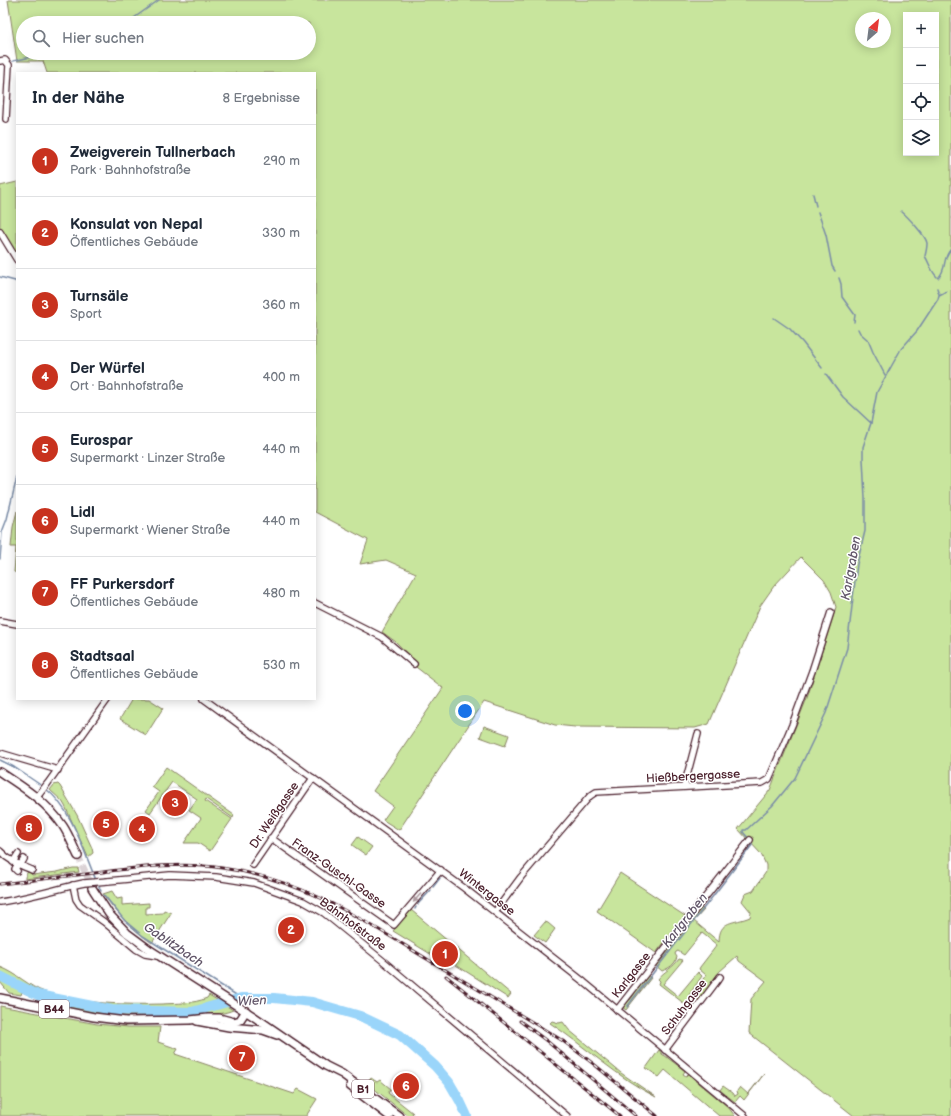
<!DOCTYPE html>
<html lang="de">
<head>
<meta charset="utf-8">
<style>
  body { margin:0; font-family:"Balsamiq Sans",sans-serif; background:#f6f6f7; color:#1f2937 }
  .controls { position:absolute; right:12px; top:12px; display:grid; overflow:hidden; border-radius:0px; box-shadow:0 2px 10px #0003 }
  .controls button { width:36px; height:36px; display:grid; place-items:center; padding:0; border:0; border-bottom:1px solid #e0e1e3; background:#fff; color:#1f2937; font:20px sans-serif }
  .compass { position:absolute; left:855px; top:12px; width:36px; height:36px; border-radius:50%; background:#fff; box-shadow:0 2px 10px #0003; rotate:28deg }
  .you { position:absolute; left:465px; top:711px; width:14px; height:14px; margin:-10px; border:3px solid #fff; border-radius:50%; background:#1a73e8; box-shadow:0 0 0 6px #1a73e833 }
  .badge { display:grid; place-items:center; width:26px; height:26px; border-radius:50%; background:#c8321e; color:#fff; font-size:13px; font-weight:700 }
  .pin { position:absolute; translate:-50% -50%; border:2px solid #fff; box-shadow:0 1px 4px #0006 }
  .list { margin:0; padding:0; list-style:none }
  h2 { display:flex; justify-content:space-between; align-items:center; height:52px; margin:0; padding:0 16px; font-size:17px }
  h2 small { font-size:13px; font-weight:400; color:#747a83 }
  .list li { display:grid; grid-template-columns:26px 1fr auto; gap:12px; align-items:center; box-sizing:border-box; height:72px; padding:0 16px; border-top:1px solid #e0e1e3 }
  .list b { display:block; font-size:15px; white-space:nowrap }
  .list p { margin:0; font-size:13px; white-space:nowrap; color:#747a83 }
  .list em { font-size:13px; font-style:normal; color:#747a83 }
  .icon { flex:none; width:22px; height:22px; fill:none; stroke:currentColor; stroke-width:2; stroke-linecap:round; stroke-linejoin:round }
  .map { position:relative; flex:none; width:951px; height:1116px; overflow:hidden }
  .search { position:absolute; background:#fff; box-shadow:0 2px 10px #0003; left:16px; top:16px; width:300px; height:44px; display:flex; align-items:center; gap:10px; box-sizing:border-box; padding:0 14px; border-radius:22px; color:#747a83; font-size:15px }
  .panel { position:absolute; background:#fff; box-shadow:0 2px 10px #0003; left:16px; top:72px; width:300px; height:628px; border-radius:0px }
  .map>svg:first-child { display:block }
  .green { fill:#c8e59d; stroke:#898264; fill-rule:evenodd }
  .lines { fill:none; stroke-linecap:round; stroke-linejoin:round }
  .stream { stroke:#7a8ca7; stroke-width:1.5 }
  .river { stroke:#9ad5fa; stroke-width:10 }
  .major-tunnel { stroke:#dbd2d5; stroke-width:7; stroke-dasharray:7 3.5; stroke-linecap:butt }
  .minor-casing { stroke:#4a1f2b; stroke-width:8 }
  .major-casing { stroke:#4a1f2b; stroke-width:10 }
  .minor { stroke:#fff; stroke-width:5.5 }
  .major { stroke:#fff; stroke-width:7 }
  .rail-casing { stroke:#4a1f2b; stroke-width:3 }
  .rail { stroke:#fff; stroke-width:1.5; stroke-dasharray:4.5; stroke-linecap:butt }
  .minor-bridge-casing { stroke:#4a1f2b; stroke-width:8; stroke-linecap:butt }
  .minor-bridge { stroke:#fff; stroke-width:5.5 }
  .oneway { fill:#ae9aa0 }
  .labels { text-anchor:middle; stroke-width:3; stroke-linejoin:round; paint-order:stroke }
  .shield { fill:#fff; stroke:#80626b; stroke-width:1 }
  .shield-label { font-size:11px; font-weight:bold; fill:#4a1f2b }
  .street-label { font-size:12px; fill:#4a1f2b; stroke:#fff }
  .water-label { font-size:13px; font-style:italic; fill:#625669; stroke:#fff }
</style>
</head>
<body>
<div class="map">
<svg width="951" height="1116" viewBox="0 0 951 1116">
  <rect width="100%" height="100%" fill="#fff"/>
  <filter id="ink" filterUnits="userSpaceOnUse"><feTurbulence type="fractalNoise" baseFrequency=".025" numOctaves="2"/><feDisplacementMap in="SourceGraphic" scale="8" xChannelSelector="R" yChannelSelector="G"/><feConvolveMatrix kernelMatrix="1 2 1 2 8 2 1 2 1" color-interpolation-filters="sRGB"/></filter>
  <g filter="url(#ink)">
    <!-- green -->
    <g class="green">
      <path d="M8 0H951V1116H854L749 1033 751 999 766 981 739 961 737 956 719 972 698 1001 693 997V993L706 975 699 969 700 967 717 945 702 933 684 955 678 951 676 952 675 954 677 957C675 965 669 968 662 971L655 965 658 962H660L674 943V941L701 907 704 910 694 921 719 942C719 919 734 924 750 917L751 912 742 901 745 894 753 891 766 872V865L761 854 738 829 770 790 807 698 836 607 831 592 824 580 801 557 774 586 760 606 709 724 695 728 575 727 555 725 484 702 399 830 383 820 393 806 373 791 443 688 412 664H417L396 642 382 632 416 573 386 560 360 564 368 540 315 512V73H47L43 61H17ZM906 15H936V153H906ZM861 18H885V42H861ZM23 23H309V53H23Z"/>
      <path d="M17 182V255L0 228V186Z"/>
      <path d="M17 511V573L14 572 16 547H11L13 527Z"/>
      <path d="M132 699H149L163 708 146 735 120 719Z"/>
      <path d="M484 726 509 735 505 746 480 737Z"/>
      <path d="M166 767 234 815 233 818 206 799 205 801 232 819 210 851 198 843H184L201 818 189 810 197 799 172 782 150 813 146 810 159 792 152 787Z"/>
      <path d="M58 784 60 786 77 815 92 848 93 853 88 857 65 806 62 801 50 790 54 785Z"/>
      <path d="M358 837 372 847 366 855 352 845Z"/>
      <path d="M73 868H78L79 872 25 879V877L28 871 32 875 57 872Z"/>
      <path d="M620 873 685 916 656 953 597 911Z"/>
      <path d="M112 891 117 899 122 898V905L149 903V907H146V914L163 913 164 910 171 913 152 943C132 929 117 914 103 894Z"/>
      <path d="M411 910 511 994 508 998 440 955 437 958 393 931Z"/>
      <path d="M545 922 548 923 555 929 545 943 534 935Z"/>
      <path d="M679 959 683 960 663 984 678 996 698 972 702 976 689 995 690 999 696 1003 691 1009 659 984 660 981 658 979C664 971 673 968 679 959Z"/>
      <path d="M0 967C17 973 29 987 45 992 82 1004 124 1005 162 1004 178 1003 193 1004 207 998L209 995 233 1010C227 1013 211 1016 204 1012 190 1015 176 1015 161 1015 115 1017 65 1013 22 992L21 995 9 993 0 982Z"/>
      <path d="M647 975 651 978 626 1010 622 1007 628 999 630 1000 635 993 634 992 640 986V985Z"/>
      <path d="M0 1006 97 1024 128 1027H160L158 1042 178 1049 175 1054 294 1094 298 1089 317 1099 306 1116H0Z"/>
      <path d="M552 1021 559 1023 563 1022 569 1030 621 1073 656 1097C618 1078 586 1047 550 1023Z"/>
      <path d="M659 1050 663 1055H664L685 1071 683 1074 686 1076 688 1074 728 1107 735 1116H719L665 1070 659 1077 646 1068Z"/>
      <path d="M764 1074 744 1100 740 1096 735 1102 720 1090 723 1086 733 1093 735 1096 738 1094 737 1091 740 1087 748 1094Z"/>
      <path d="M371 1078 377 1082 380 1080 391 1089 388 1093 413 1113 411 1116H408L367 1083Z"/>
    </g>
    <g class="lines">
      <!-- stream -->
      <g class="stream">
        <path d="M127 23 159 0"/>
        <path d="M13 61 49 53"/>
        <path d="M813 194 816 206"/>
        <path d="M901 211C907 216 926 236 927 243 927 247 926 252 925 256 930 264 931 272 938 278 948 268 941 260 951 249"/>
        <path d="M818 212 826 235 832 266 835 271"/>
        <path d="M0 277 15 281 17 283"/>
        <path d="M839 278 841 284 842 297 855 315 854 322"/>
        <path d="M937 288 939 294"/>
        <path d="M774 318 790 329 803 343 822 368"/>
        <path d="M858 329 860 333 868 340 873 352 885 375"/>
        <path d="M826 374 843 397 871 423"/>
        <path d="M0 559 2 532 7 519 17 477"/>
        <path d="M0 760 14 767 42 786"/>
        <path d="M46 789C72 809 83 850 96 880"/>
        <path d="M749 839 743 832V830H746L772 806 795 778 826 713 847 648 857 564 865 531V498L863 459V447L871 423 877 392 901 349 917 331 938 299 939 295 947 291"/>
        <path d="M98 884 101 891"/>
        <path d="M433 887 440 878"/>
        <path d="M104 895 125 921 143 936 241 998"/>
        <path d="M418 904 431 890"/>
        <path d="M415 909 416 907"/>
        <path d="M627 1007C668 953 711 900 752 845L751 842"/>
      </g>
      <!-- river -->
      <path class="river" d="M0 976 38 995 112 1010 192 1012 241 998H274L312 1002 360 1016 400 1035 435 1066 449 1082 460 1101 467 1116"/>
      <!-- major-tunnel -->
      <path class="major-tunnel" d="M78 856 92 887"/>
      <!-- minor casing -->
      <g class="minor-casing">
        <g id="minor">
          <path d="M0 61 5 60 9 65 6 119"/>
          <path d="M0 232 17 260"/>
          <path d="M315 603 382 637 414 664"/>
          <path d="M0 621 17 624"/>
          <path d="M204 699 464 888 584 982 745 1116"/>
          <path d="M0 753 58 770"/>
          <path d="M684 787 698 734"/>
          <path d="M37 797 48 783 108 699"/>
          <path d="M271 838 394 925 441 870"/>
          <path d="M0 851C9 861 20 865 32 870"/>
          <path d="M13 862 18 854"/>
          <path d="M21 864 24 859"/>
          <path d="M253 865 313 778"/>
          <path d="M17 871 15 869 18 864"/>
          <path d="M108 881 170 875 216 877 254 883 303 901 324 913 382 960 567 1116"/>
          <path d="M73 885 76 899 80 905 104 922 136 949 145 954 157 956"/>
          <path d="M0 902C28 898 56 889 84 883"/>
          <path d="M495 912 521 877 590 796 596 792 762 783 769 779 792 725 812 671 831 612"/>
          <path d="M617 1010 750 840"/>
          <path d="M665 1050 720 977"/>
        </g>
      </g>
      <!-- major casing -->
      <g class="major-casing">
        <g id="major">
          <path d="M0 772C23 787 47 802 63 826 69 835 73 846 78 856"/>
          <path d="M92 888 109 914 127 933 150 950 253 1016 326 1066 342 1074 399 1116"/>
          <path d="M0 998 94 1017 126 1021 190 1020 208 1018H219L234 1022 240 1020 246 1011"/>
          <path d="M197 1021 229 1027 263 1030 277 1035"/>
          <path d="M350 1086 389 1116"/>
        </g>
      </g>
      <!-- minor -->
      <use href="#minor" class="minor"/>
      <!-- major -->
      <use href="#major" class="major"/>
      <!-- rail casing -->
      <g class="rail-casing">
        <g id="rail">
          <path d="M0 884C34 880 69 876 103 872 143 867 182 862 222 868 302 879 360 918 427 959 472 986 518 1013 563 1041L595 1065 657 1116"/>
          <path d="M446 976 620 1116"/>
          <path d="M520 1021 548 1042 636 1116"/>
        </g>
      </g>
      <!-- rail -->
      <use href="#rail" class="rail"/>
      <!-- minor-bridge casing -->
      <g class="minor-bridge-casing">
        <path id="minor-bridge" d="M84 883 108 881"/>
      </g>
      <!-- minor-bridge -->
      <use href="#minor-bridge" class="minor-bridge"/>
    </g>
    <!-- one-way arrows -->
    <defs><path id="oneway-solid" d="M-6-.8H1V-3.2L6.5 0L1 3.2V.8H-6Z"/></defs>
    <use class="oneway" href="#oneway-solid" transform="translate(417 898) rotate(131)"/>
  </g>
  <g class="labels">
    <!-- shield labels -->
    <g class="shield">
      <rect x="39" y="1000" width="30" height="18" rx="3"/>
      <rect x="352" y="1080" width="22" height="18" rx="3"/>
    </g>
    <g class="shield-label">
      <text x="54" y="1013">B44</text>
      <text x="363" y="1093">B1</text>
    </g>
    <!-- street labels -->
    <g class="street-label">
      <text transform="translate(693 776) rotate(-3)" y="4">Hießbergergasse</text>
      <text transform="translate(274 815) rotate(-56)" y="4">Dr. Weißgasse</text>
      <text transform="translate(339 873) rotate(35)" y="4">Franz-Guschl-Gasse</text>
      <text transform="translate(487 892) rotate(38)" y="4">Wintergasse</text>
      <text transform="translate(353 924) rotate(37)" y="4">Bahnhofstraße</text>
      <text transform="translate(631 975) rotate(-52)" y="4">Karlgasse</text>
      <text transform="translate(684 1007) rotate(-53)" y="4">Schuhgasse</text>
    </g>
    <!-- water labels -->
    <g class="water-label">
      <text transform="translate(850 568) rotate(-80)" y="5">Karlgraben</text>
      <text transform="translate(684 920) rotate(-52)" y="5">Karlgraben</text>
      <text transform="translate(174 944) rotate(34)" y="5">Gablitzbach</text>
      <text transform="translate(252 1000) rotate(-3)" y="5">Wien</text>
    </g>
  </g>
</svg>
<div class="controls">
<button>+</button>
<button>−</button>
<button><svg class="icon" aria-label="locate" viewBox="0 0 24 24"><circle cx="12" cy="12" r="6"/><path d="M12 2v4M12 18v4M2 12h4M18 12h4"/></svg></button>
<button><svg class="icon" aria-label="layers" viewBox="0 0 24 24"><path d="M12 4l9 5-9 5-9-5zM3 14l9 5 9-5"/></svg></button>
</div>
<svg class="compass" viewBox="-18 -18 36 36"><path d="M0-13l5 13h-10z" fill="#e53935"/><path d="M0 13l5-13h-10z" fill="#747a83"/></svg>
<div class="you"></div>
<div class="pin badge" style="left:445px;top:954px">1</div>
<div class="pin badge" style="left:291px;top:930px">2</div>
<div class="pin badge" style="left:175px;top:803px">3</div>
<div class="pin badge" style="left:142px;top:829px">4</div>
<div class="pin badge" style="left:106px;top:824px">5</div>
<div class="pin badge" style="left:406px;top:1086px">6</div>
<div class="pin badge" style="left:242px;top:1058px">7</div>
<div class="pin badge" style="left:29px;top:828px">8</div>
<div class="search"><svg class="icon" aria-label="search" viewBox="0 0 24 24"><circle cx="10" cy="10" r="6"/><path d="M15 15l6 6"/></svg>Hier suchen</div>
<section class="panel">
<h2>In der Nähe<small>8 Ergebnisse</small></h2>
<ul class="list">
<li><span class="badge">1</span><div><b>Zweigverein Tullnerbach</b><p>Park · Bahnhofstraße</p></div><em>290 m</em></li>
<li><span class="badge">2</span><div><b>Konsulat von Nepal</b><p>Öffentliches Gebäude</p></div><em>330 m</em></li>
<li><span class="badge">3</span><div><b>Turnsäle</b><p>Sport</p></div><em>360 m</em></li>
<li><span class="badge">4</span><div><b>Der Würfel</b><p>Ort · Bahnhofstraße</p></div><em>400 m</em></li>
<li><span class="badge">5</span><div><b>Eurospar</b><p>Supermarkt · Linzer Straße</p></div><em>440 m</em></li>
<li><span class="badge">6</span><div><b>Lidl</b><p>Supermarkt · Wiener Straße</p></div><em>440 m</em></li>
<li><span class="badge">7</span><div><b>FF Purkersdorf</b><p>Öffentliches Gebäude</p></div><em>480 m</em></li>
<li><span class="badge">8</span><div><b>Stadtsaal</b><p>Öffentliches Gebäude</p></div><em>530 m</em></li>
</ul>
</section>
</div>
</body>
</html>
